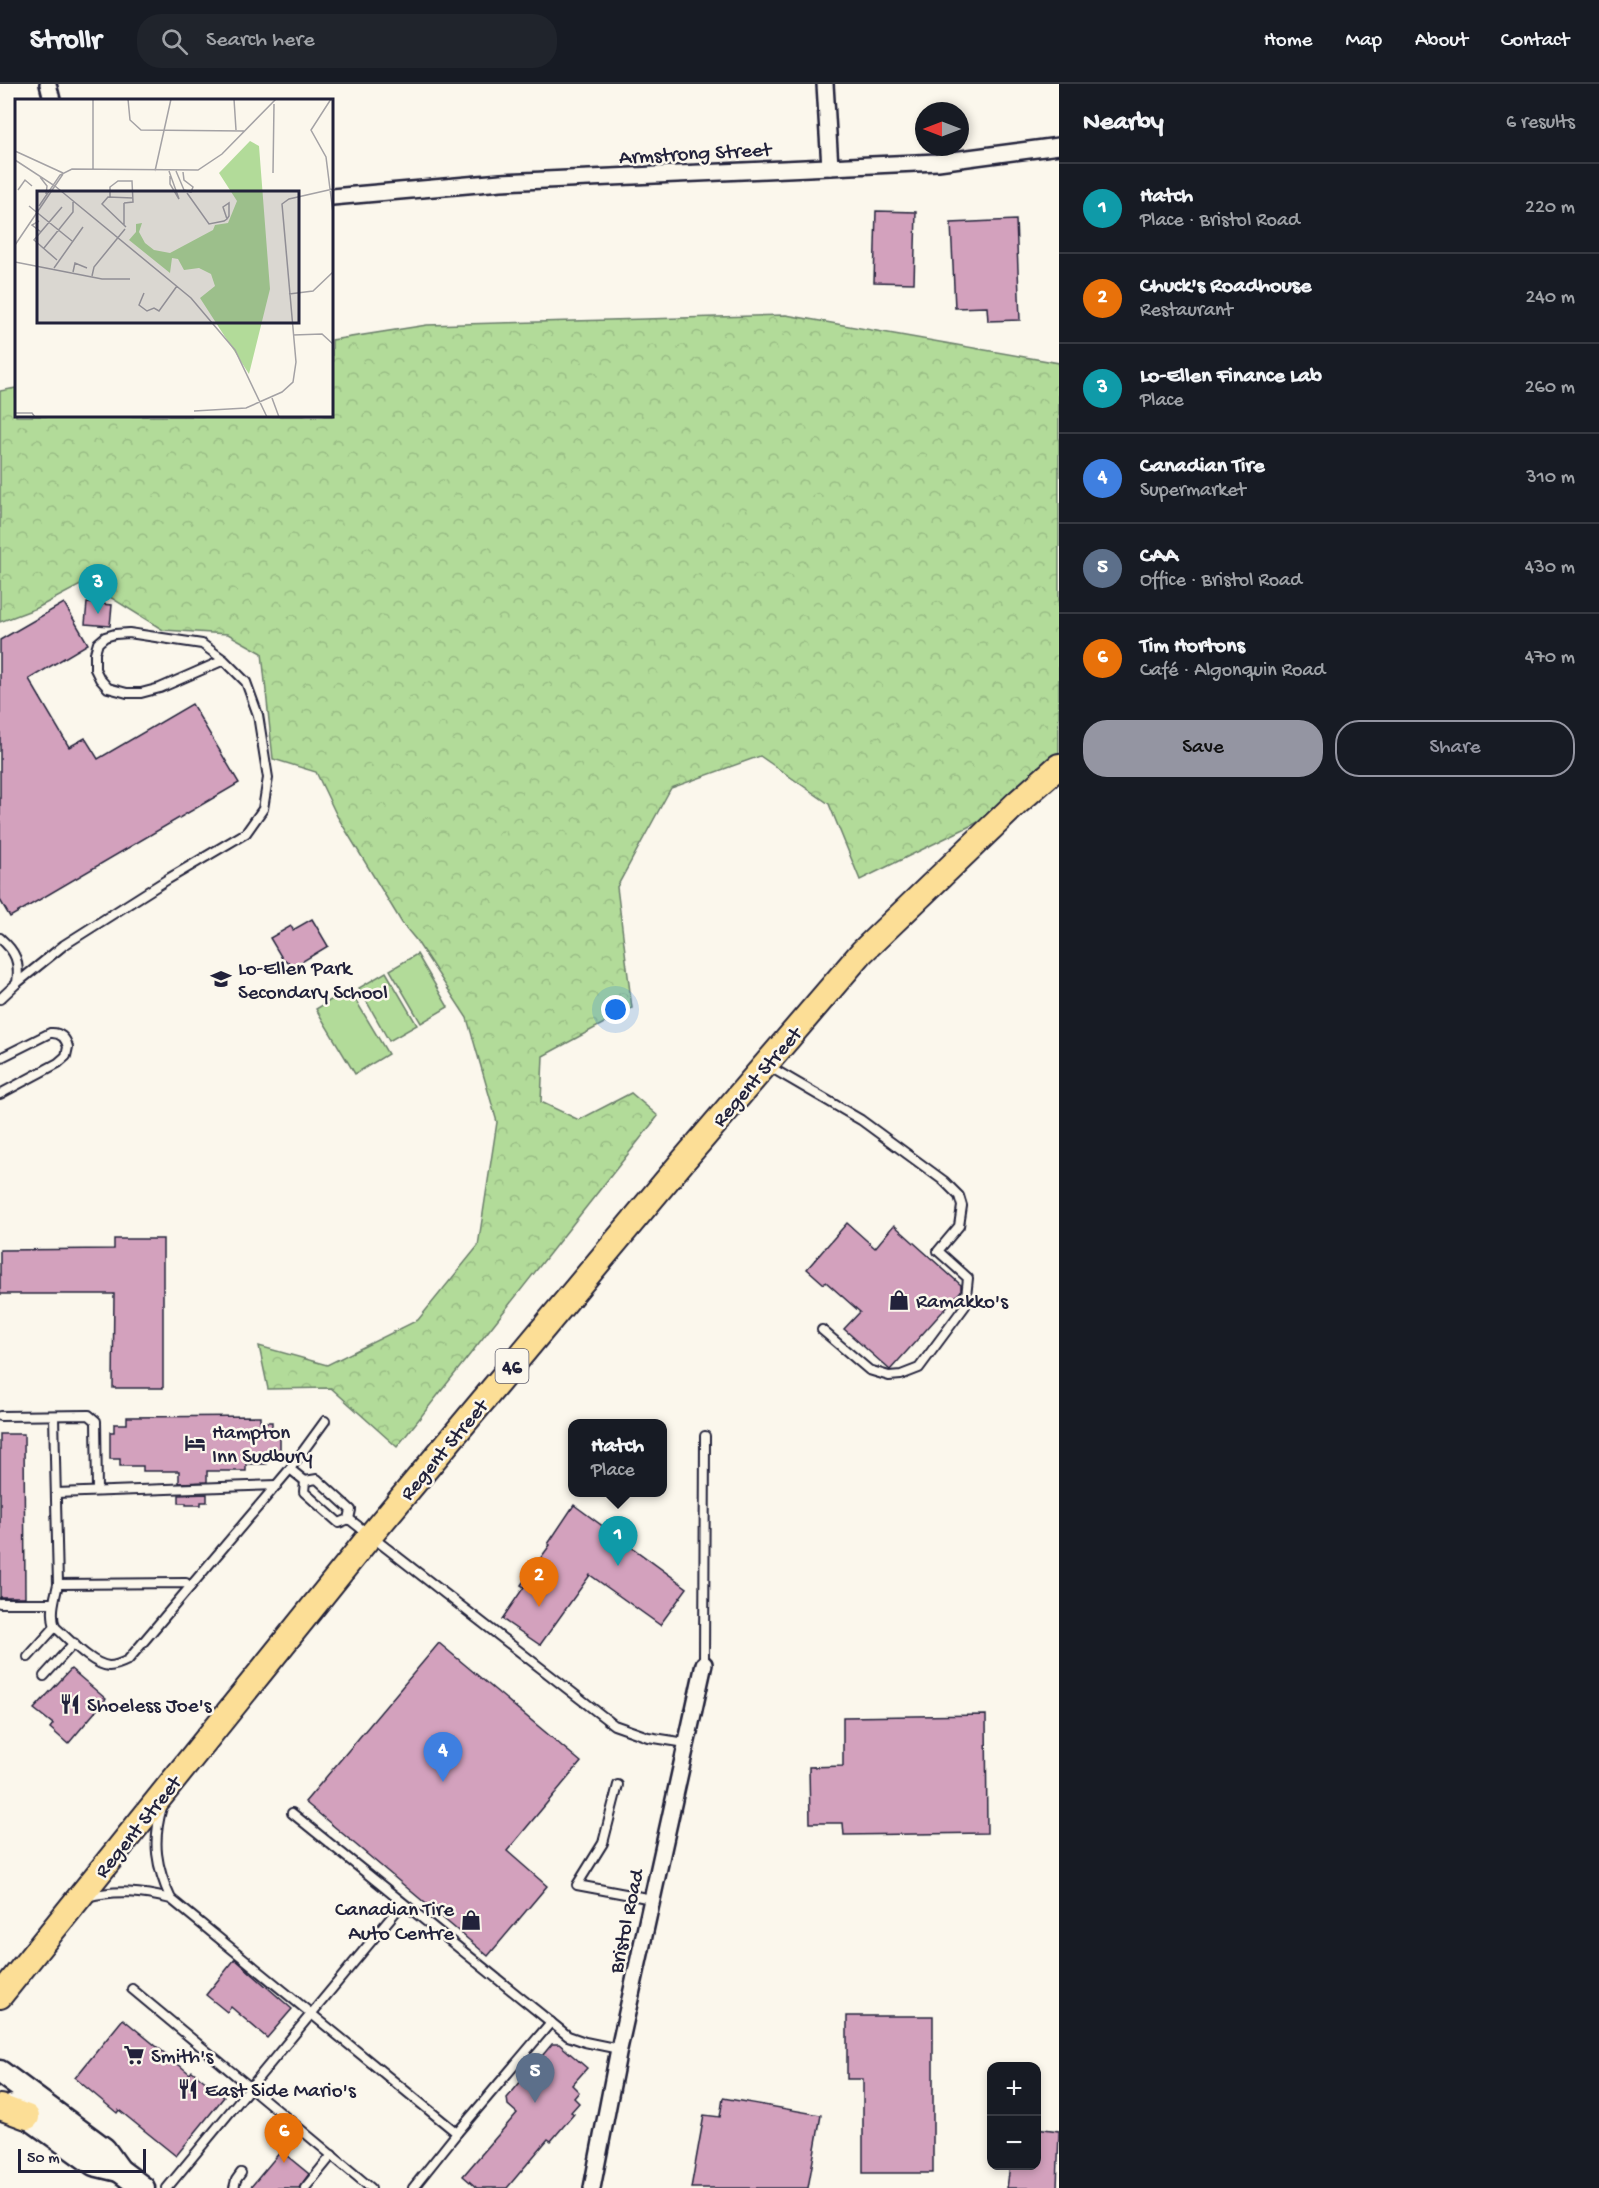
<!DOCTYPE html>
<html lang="en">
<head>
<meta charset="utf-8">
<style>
  body { margin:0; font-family:"Gochi Hand",sans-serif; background:#20242c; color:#f1f3f6 }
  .controls { position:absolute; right:18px; bottom:18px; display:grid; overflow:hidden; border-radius:12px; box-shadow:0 3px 9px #0003 }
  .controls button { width:54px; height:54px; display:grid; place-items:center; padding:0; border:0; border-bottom:2px solid #363941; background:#171b24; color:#f1f3f6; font:30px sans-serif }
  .compass { position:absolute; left:915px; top:18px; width:54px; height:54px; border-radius:50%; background:#171b24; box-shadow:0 3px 9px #0003; rotate:270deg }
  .scale { position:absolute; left:18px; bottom:15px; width:128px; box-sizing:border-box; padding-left:6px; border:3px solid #22223b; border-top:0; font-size:16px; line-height:21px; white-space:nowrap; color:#22223b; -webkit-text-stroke:4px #fbf7ec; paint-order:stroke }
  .you { position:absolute; left:616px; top:926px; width:21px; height:21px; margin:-15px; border:4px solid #fff; border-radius:50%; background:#1a73e8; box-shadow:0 0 0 9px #1a73e833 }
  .badge { display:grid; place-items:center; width:39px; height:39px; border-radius:50%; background:#9495a2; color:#fff; font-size:20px; font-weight:700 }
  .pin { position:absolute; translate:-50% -50px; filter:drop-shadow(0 2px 3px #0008) }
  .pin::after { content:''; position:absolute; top:32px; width:21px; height:18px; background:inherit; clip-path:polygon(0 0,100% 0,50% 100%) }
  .popup { position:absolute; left:568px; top:1335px; width:99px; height:78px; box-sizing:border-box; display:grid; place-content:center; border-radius:12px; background:#171b24; filter:drop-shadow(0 2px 4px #0005); font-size:20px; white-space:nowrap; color:#9ea1a6 }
  .popup b { font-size:22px; color:#f1f3f6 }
  .popup::after { content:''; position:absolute; left:50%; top:100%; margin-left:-12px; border:12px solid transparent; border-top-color:#171b24 }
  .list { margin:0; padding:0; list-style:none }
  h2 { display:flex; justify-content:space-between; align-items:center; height:78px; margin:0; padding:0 24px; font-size:26px }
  h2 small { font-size:20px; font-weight:400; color:#9ea1a6 }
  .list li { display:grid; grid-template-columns:39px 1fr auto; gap:18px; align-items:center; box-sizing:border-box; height:90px; padding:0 24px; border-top:2px solid #363941 }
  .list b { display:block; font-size:22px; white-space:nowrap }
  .list p { margin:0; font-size:20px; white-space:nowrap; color:#9ea1a6 }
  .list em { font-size:20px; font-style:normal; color:#9ea1a6 }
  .actions { display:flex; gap:12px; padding:18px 24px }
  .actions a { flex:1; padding:14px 0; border:2px solid #9495a2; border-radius:24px; text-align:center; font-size:21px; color:#9495a2 }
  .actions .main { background:#9495a2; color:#111 }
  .icon { flex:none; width:33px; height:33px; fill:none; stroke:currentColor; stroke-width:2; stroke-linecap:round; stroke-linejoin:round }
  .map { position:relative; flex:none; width:1059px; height:2104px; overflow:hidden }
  header { display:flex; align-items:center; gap:36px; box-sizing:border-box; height:84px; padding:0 30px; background:#171b24; border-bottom:2px solid #363941 }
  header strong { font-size:28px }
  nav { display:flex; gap:33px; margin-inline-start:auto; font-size:21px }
  .search { width:420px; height:54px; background:#20242c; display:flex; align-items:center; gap:15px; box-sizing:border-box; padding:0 21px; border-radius:24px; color:#9ea1a6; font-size:22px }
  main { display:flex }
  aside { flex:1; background:#171b24 }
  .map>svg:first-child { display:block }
  .grass { fill:#b2db99; stroke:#6a7e6a; stroke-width:1.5 }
  .forest { fill:url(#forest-crowns); stroke:#6a7e6a; stroke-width:1.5 }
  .building { fill:#d3a1bd; stroke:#22223b; stroke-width:1.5 }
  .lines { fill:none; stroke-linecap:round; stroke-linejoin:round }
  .lane-casing { stroke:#22223b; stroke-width:12 }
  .street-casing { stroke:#22223b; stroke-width:20 }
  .secondary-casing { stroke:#22223b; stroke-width:27 }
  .primary-casing { stroke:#22223b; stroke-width:28 }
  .lane { stroke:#fbf7ec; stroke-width:8 }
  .street { stroke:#fbf7ec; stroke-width:15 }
  .secondary { stroke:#fbf7ec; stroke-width:22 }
  .primary { stroke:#fcde96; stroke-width:24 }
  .labels { text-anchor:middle; stroke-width:5; stroke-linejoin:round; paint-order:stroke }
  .shield { fill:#fbf7ec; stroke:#636270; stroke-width:1.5 }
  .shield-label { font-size:20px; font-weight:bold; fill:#22223b }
  .street-label { font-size:21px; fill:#22223b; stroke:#fbf7ec }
  .poi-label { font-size:21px; fill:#22223b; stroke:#fbf7ec; text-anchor:start }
  .inset-road { fill:none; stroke:#a4a2a5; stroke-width:1.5 }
  .view { fill:#22223b; fill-opacity:0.15; stroke:#22223b; stroke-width:3 }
  .inset-edge { fill:none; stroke:#22223b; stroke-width:3 }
</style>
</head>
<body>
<header>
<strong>Strollr</strong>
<div class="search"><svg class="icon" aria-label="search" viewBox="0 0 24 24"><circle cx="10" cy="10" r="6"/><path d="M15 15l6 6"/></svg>Search here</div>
<nav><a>Home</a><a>Map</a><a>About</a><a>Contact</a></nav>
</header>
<main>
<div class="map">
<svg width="1059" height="2104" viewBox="0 0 1059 2104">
  <defs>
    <pattern id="forest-crowns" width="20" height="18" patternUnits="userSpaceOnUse" patternTransform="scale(1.5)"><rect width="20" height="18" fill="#b2db99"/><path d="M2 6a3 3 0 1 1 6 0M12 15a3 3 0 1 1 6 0" fill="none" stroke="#99bc85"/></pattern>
  </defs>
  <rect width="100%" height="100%" fill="#fbf7ec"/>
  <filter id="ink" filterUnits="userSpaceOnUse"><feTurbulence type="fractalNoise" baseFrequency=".0167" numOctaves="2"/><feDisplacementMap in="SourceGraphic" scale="12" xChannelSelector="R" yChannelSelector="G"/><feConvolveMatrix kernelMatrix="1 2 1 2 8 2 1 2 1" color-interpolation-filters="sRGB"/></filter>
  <g filter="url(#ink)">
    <!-- grass -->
    <g class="grass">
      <path d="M417 870 448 923 421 939 390 886Z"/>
      <path d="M386 888 417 941 389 957 359 904Z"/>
      <path d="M349 905 388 970 355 990 316 925Z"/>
    </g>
    <!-- forest -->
    <path class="forest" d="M786 231 1059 279V682L1017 719 860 796 829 720 760 672 671 704 617 803 632 924 543 972 541 1018 579 1036 631 1009 658 1032 397 1363 331 1304 268 1305 259 1262 327 1281 418 1236 478 1162 497 1038 467 934 416 856 402 839 337 732 316 688 273 675 262 569 228 550 163 546 86 498 37 524 0 538V307L16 304V332H332V256L427 241Z"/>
    <!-- building -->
    <g class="building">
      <path d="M876 127 916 128 914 199 874 198Z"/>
      <path d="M1016 136 1020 236 988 237 987 223 955 224 951 139Z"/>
      <path d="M64 519 88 560 29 595 69 663 85 654 98 675 192 620 239 699 10 833 0 816V556Z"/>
      <path d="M87 519 112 521 110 542 85 540Z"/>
      <path d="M312 835 328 862 295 882 283 876 270 854 291 842 293 846Z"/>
      <path d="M847 1139 875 1164 894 1141 961 1201V1207L890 1286 844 1245 860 1228 826 1198 824 1200 807 1185Z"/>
      <path d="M114 1155H163V1304H113L114 1210H0V1166L114 1165Z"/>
      <path d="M260 1332V1338H272V1346H280V1371H267V1380H246V1387H207V1398L179 1399V1387H143V1382H120V1375H110V1348H114V1340H127V1333Z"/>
      <path d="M0 1350H24L25 1513H0Z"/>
      <path d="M207 1410V1418H201V1421H186V1419H179V1411Z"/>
      <path d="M574 1421 687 1504 660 1541 590 1491 540 1561 502 1535 524 1503 521 1501 550 1461 548 1460Z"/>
      <path d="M439 1559 581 1678 507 1767 547 1802 488 1872 305 1718Z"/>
      <path d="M71 1585 106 1615 68 1660 50 1644 53 1640 34 1625Z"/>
      <path d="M986 1631 987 1749 844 1751 843 1739H810L809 1683 843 1682V1633Z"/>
      <path d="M235 1875 292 1925 267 1954 231 1923 227 1928 206 1911Z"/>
      <path d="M847 1932H933V2089H863V1995H847Z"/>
      <path d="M123 1935 190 1990 192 1987 224 2013 176 2072 119 2026 117 2029 75 1994Z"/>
      <path d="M552 1960H559L587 1984 572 2001 579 2008 574 2014 579 2019 571 2028 574 2030 551 2057 548 2055 507 2104H477L463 2092 517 2029 508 2021 507 2014Z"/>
      <path d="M723 2014 821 2031 808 2104H691L704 2031 720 2033Z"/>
      <path d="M1036 2044 1059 2047 1057 2104H1007L1010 2082H1036Z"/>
      <path d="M281 2067 309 2090 299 2104H250Z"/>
    </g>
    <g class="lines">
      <!-- lane casing -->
      <g class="lane-casing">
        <g id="lane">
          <path d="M0 854C16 868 20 878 17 899L0 915"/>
          <path d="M17 899 64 861 168 795 246 749 263 725 268 694 258 631 246 598 224 576 202 560 129 549 115 550 105 553 98 559 95 569V585L100 595 108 604 127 609H141L160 604 224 576"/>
          <path d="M0 974 50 949C60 948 66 954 68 963L66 972 58 979 0 1010"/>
          <path d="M770 983 861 1036 944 1097 959 1112 962 1122 959 1142 938 1167 968 1194 965 1222 919 1284 901 1291 889 1292 869 1286 822 1246"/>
          <path d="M0 1332 89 1331 96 1337 97 1407"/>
          <path d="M54 1332 58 1500C55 1514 50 1528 55 1543 68 1554 92 1581 109 1582 116 1582 122 1579 128 1576L290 1385"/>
          <path d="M305 1397 290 1385 325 1337"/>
          <path d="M305 1397 304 1408 339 1439 349 1435"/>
          <path d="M305 1397 317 1395 351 1426 349 1435"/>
          <path d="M56 1409 277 1401"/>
          <path d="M349 1435 614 1641 648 1653 686 1659"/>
          <path d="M58 1500 186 1499 190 1503"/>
          <path d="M0 1519H53"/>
          <path d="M28 1573 55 1543"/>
          <path d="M704 1580 705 1352"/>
          <path d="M44 1592 74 1559"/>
          <path d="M618 1701 603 1759 577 1801 652 1815"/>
          <path d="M162 1723C152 1758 156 1783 171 1815L457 2049"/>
          <path d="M292 1729 568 1952 585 1958 619 1965"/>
          <path d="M87 1813C117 1805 142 1808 171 1815"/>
          <path d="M132 1905 371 2104"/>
          <path d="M167 2104 403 1819"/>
          <path d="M234 2104 236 2096 241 2089"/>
          <path d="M305 2104 332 2071"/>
          <path d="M413 2104 457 2049 551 1938"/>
        </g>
      </g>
      <!-- street casing -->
      <g class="street-casing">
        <g id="street">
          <path d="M48 0 52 16"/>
          <path d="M825 0 830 83"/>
          <path d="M332 113 501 98 938 78 1059 62"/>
          <path d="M592 2104 619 1965 704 1580"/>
        </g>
      </g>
      <!-- secondary casing -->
      <g class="secondary-casing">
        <g id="secondary">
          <path d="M0 1988 104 2065 119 2086 143 2104"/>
          <path d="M13 2022 94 2080 119 2086"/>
        </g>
      </g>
      <!-- primary casing -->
      <g class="primary-casing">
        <g id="primary">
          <path d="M0 1912 370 1452 683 1077 862 868 1017 719 1059 682"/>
          <path d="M0 2023 27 2033"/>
        </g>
      </g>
      <!-- lane -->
      <use href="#lane" class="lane"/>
      <!-- street -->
      <use href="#street" class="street"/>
      <!-- secondary -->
      <use href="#secondary" class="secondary"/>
      <!-- primary -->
      <use href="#primary" class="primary"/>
    </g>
  </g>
  <!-- icons -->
  <defs>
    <g id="school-bare" transform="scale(1.62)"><path d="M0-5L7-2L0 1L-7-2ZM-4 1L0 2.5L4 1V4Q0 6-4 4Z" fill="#22223b" stroke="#fbf7ec" stroke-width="2.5" paint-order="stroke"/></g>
    <g id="shop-bare" transform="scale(1.62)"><path d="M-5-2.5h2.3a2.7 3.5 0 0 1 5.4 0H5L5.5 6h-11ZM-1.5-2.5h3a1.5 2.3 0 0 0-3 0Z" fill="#22223b" stroke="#fbf7ec" stroke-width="2.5" paint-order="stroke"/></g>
    <g id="hotel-bare" transform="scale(1.62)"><path d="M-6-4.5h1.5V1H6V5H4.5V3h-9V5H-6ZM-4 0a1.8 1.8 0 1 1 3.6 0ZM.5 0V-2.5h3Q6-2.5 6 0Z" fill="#22223b" stroke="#fbf7ec" stroke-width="2.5" paint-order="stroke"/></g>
    <g id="restaurant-bare" transform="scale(1.62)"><path d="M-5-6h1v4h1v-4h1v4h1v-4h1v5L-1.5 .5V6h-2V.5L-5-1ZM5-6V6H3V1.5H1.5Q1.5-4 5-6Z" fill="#22223b" stroke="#fbf7ec" stroke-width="2.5" paint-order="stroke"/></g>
    <g id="supermarket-bare" transform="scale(1.62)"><path d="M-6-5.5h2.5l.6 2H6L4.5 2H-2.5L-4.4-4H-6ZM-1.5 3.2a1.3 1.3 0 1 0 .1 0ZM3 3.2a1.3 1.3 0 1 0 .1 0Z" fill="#22223b" stroke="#fbf7ec" stroke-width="2.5" paint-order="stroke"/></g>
  </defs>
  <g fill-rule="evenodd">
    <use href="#school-bare" x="221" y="895"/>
    <use href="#shop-bare" x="899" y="1216"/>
    <use href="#hotel-bare" x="195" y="1359"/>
    <use href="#restaurant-bare" x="70" y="1620"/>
    <use href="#shop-bare" x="471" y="1836"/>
    <use href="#supermarket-bare" x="134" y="1971"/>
    <use href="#restaurant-bare" x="188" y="2005"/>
  </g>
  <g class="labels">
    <!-- shield labels -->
    <rect class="shield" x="495.5" y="1265" width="33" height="34" rx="4.5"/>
    <g class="shield-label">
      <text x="512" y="1289">46</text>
    </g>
    <!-- street labels -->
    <g class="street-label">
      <text transform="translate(695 68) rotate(-3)" y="7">Armstrong Street</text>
      <text transform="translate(756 992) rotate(-49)" y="7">Regent Street</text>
      <text transform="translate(443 1365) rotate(-50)" y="7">Regent Street</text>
      <text transform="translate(137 1742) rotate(-51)" y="7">Regent Street</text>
      <text transform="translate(625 1837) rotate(-78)" y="7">Bristol Road</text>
    </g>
    <!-- poi labels -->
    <g class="poi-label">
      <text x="238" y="890">Lo-Ellen Park<tspan x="238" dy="24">Secondary School</tspan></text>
      <text x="916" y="1223">Ramakko's</text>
      <text x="212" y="1354">Hampton<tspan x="212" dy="24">Inn Sudbury</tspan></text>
      <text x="87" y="1627">Shoeless Joe's</text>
      <text x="454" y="1831" text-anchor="end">Canadian Tire<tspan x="454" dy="24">Auto Centre</tspan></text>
      <text x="151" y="1978">Smith's</text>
      <text x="205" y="2012">East Side Mario's</text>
    </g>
  </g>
  <!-- overview -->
  <g transform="translate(15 15)">
    <rect width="318" height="318" fill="#fbf7ec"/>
    <path d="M235 42 244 47 255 190 234 275 185 199 200 187 196 175 184 169 169 171 163 160 157 159 155 174 114 141 121 133V125L127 124 124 133 130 144 139 151 155 154 198 131 200 126 213 124 222 102 204 74Z" fill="#b2db99"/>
    <path class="inset-road" d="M78 0V70M113 0 115 21 126 31 229 32M219 0 221 31M316 0 296 31 311 58 318 114M0 52 48 74M0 61 40 87 176 199 220 251 252 318M140 72 156 0M154 72 164 100 155 85V77M161 72 169 91 176 93 178 88 169 81 168 73M258 74 259 5M25 78 32 87 31 95M3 91 10 81 17 87M172 94 194 125 209 122 212 120 214 117V104L208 108 212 120M95 98V88L103 82H117L118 103 109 104M109 104V126M14 107 57 142M24 107 45 76 57 70 183 71 207 55 261 0M24 122 17 126 26 133M111 128 87 105 93 98 118 99M0 146 48 75M29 149 58 113V103M42 161 19 141 47 108M0 163 87 180H115M39 169 68 128M58 173 60 164 72 169M77 177 79 168 110 130M129 194 124 206 132 212 139 209 144 212 162 187M274 195 298 192 318 173M278 236 307 235 318 245M257 299 264 318M179 312 231 309 267 293 278 283 281 263 267 105 274 100 318 90M0 314H17L20 318"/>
    <path class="view" d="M22 92H284V224H22Z"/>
    <rect width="318" height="318" class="inset-edge"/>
  </g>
</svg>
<div class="controls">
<button>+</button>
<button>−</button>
</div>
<svg class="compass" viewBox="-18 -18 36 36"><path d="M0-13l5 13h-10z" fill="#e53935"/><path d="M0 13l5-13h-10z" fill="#9ea1a6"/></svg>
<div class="scale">50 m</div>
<div class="you"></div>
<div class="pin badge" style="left:618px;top:1482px;background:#0f9aa8">1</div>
<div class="popup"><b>Hatch</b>Place</div>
<div class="pin badge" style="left:539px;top:1523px;background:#e8710a">2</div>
<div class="pin badge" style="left:98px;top:530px;background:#0f9aa8">3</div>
<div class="pin badge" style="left:443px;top:1698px;background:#3f7fe0">4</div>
<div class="pin badge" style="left:535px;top:2019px;background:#5c6f8a">5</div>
<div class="pin badge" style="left:284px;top:2079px;background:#e8710a">6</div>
</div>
<aside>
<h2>Nearby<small>6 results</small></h2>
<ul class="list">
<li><span class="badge" style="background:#0f9aa8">1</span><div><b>Hatch</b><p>Place · Bristol Road</p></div><em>220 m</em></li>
<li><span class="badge" style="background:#e8710a">2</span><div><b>Chuck's Roadhouse</b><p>Restaurant</p></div><em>240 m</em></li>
<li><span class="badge" style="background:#0f9aa8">3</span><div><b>Lo-Ellen Finance Lab</b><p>Place</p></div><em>260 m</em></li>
<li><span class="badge" style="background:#3f7fe0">4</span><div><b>Canadian Tire</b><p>Supermarket</p></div><em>310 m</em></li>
<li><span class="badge" style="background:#5c6f8a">5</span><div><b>CAA</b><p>Office · Bristol Road</p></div><em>430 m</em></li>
<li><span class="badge" style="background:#e8710a">6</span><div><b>Tim Hortons</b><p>Café · Algonquin Road</p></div><em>470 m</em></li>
</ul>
<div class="actions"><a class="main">Save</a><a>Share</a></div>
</aside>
</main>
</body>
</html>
